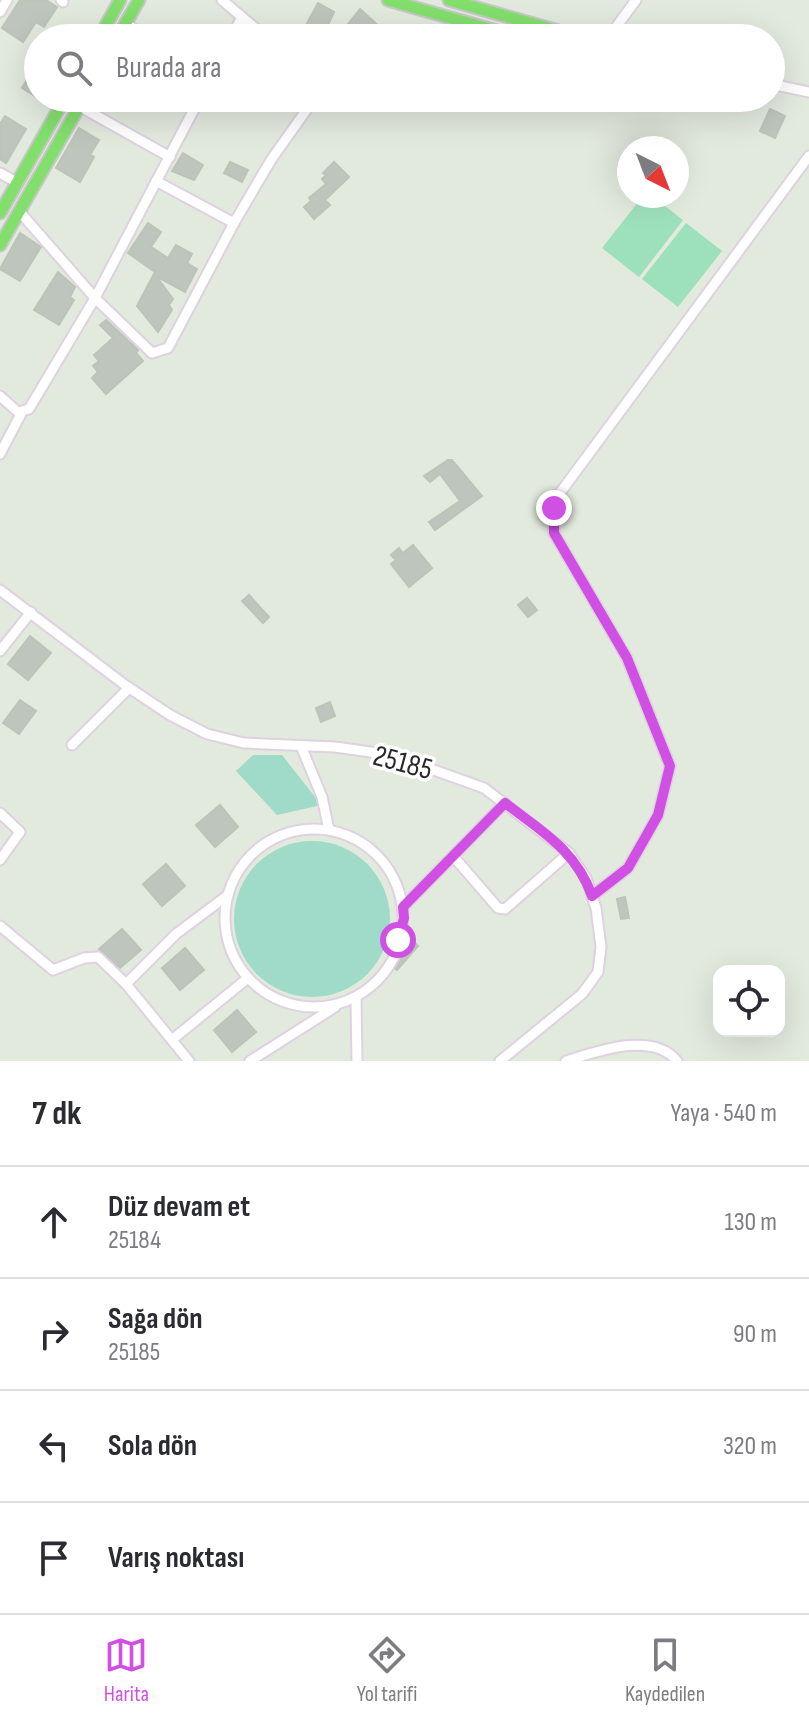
<!DOCTYPE html>
<html lang="tr">
<head>
<meta charset="utf-8">
<style>
  body { margin:0; font-family:"Sofia Sans Condensed",sans-serif; background:#f2f2f3; color:#2b2b33 }
  .controls { position:absolute; right:24px; bottom:24px; display:grid; overflow:hidden; border-radius:16px; box-shadow:0 8px 32px #0002 }
  .controls button { width:72px; height:72px; display:grid; place-items:center; padding:0; border:0; border-bottom:2px solid #e1e1e2; background:#fff; color:#2b2b33; font:40px sans-serif }
  .compass { position:absolute; left:617px; top:136px; width:72px; height:72px; border-radius:50%; background:#fff; box-shadow:0 8px 32px #0002; rotate:138deg }
  .stop { position:absolute; width:24px; height:24px; margin:-18px; border:6px solid #cf50e3; border-radius:50%; background:#fff }
  .stop.end { background:#cf50e3; border-color:#fff; box-shadow:0 2px 8px #0008 }
  .list { margin:0; padding:0; list-style:none }
  h2 { display:flex; justify-content:space-between; align-items:center; height:104px; margin:0; padding:0 32px; font-size:34px }
  h2 small { font-size:26px; font-weight:400; color:#7c7c81 }
  .list li { display:grid; grid-template-columns:52px 1fr auto; gap:24px; align-items:center; box-sizing:border-box; height:112px; padding:0 32px; border-top:2px solid #e1e1e2 }
  .list b { display:block; font-size:30px; white-space:nowrap }
  .list p { margin:0; font-size:26px; white-space:nowrap; color:#7c7c81 }
  .list em { font-size:26px; font-style:normal; color:#7c7c81 }
  .icon { flex:none; width:44px; height:44px; fill:none; stroke:currentColor; stroke-width:2; stroke-linecap:round; stroke-linejoin:round }
  .map { position:relative; flex:none; width:809px; height:1061px; overflow:hidden }
  .search { position:absolute; background:#fff; box-shadow:0 8px 32px #0002; left:24px; right:24px; top:24px; height:88px; display:flex; align-items:center; gap:20px; box-sizing:border-box; padding:0 28px; border-radius:44px; color:#7c7c81; font-size:30px }
  .sheet { height:552px; background:#fff }
  nav { display:flex; justify-content:space-around; align-items:center; box-sizing:border-box; height:112px; border-top:2px solid #e1e1e2; background:#fff; font-size:22px; color:#7c7c81 }
  nav a { display:grid; justify-items:center; gap:4px }
  nav .on { color:#cf50e3 }
  .map>svg:first-child { display:block }
  .green { fill:#a0dac8 }
  .pitch { fill:#9de0bc }
  .building { fill:#bec5bc; stroke:#bbc4b7; stroke-width:2 }
  .lines { fill:none; stroke-linecap:round; stroke-linejoin:round }
  .minor-casing { stroke:#ded2e0; stroke-width:13 }
  .major-casing { stroke:#c7c7c7; stroke-width:15 }
  .minor { stroke:#fff; stroke-width:9 }
  .major { stroke:#82df6c; stroke-width:11 }
  .route { stroke:#cf50e3; stroke-width:10 }
  .labels { text-anchor:middle; stroke-width:7; stroke-linejoin:round; paint-order:stroke }
  .street-label { font-size:30px; fill:#292929; stroke:#fff }
</style>
</head>
<body>
<div class="map">
<svg width="809" height="1061" viewBox="0 0 809 1061">
  <rect width="100%" height="100%" fill="#e2e9dd"/>
  <!-- green -->
  <g class="green">
    <path d="M253 755H282L319 802 317 806 277 815 236 771Z"/>
    <circle cx="312" cy="919" r="78"/>
  </g>
  <!-- pitch -->
  <g class="pitch">
    <path d="M643 196H652L683 220 639 277 602 248Z"/>
    <path d="M686 223 722 251 678 307 642 279Z"/>
  </g>
  <!-- building -->
  <g class="building">
    <path d="M20 0H46L57 7 44 27 36 22 23 42 2 28Z"/>
    <path d="M318 3 334 12 322 38H299Z"/>
    <path d="M360 9 382 29 375 38H337Z"/>
    <path d="M38 61V98L22 88Z"/>
    <path d="M770 109 785 116 775 138 760 131Z"/>
    <path d="M5 116 26 129 6 163 0 159V124Z"/>
    <path d="M79 128 99 140 90 155 94 157 80 182 56 168Z"/>
    <path d="M183 153 203 165 194 180 172 171Z"/>
    <path d="M230 162 248 170 242 182 224 173Z"/>
    <path d="M334 162 349 177 325 200 330 205 314 219 304 207 311 201 309 198 326 184 322 179 326 175 323 173Z"/>
    <path d="M148 223 161 232 151 247 168 258 176 245 192 254 187 263 197 269 185 292 156 276 173 299 169 305 172 310 158 332 137 306 155 272 128 253Z"/>
    <path d="M20 233 41 247 20 281 0 269Z"/>
    <path d="M58 272 75 287 70 297 74 300 59 325 34 310Z"/>
    <path d="M106 320 138 350 136 353 143 361 106 394 92 378 98 372 93 366 99 361 94 355 113 338 100 325Z"/>
    <path d="M448 460H452L482 496 435 530 429 522 460 501 440 474 430 482 424 476Z"/>
    <path d="M413 545 432 568 409 587 391 564 396 560 391 555 399 548 403 553Z"/>
    <path d="M249 595 269 617 263 623 242 601Z"/>
    <path d="M527 598 537 610 528 617 518 605Z"/>
    <path d="M30 636 51 653 28 680 8 664Z"/>
    <path d="M20 700 36 711 19 734 3 723Z"/>
    <path d="M330 702 335 716 321 722 316 708Z"/>
    <path d="M220 805 238 827 215 847 196 825Z"/>
    <path d="M166 864 185 886 162 906 143 884Z"/>
    <path d="M625 897 629 918 621 919 617 899Z"/>
    <path d="M122 929 141 950 120 968 99 949Z"/>
    <path d="M409 937 418 946 397 970 389 964 396 956 394 954Z"/>
    <path d="M185 948 204 970 180 990 162 968Z"/>
    <path d="M237 1010 256 1032 232 1052 214 1030Z"/>
  </g>
  <g class="lines">
    <!-- minor casing -->
    <g class="minor-casing">
      <g id="minor">
        <path d="M61 0 63 2"/>
        <path d="M222 0 242 17 231 38"/>
        <path d="M0 12 7 0"/>
        <path d="M242 17 267 38"/>
        <path d="M126 24 150 38"/>
        <path d="M608 38 636 0"/>
        <path d="M771 84 809 92"/>
        <path d="M79 106 170 157"/>
        <path d="M0 173 18 183"/>
        <path d="M156 181 234 223 271 160 312 102 309 98"/>
        <path d="M19 211 95 298 152 353 168 348 234 223"/>
        <path d="M0 396 18 412 29 409 95 298 200 98"/>
        <path d="M0 454 22 412"/>
        <path d="M0 590 125 685 170 715 207 734 244 743 335 747 392 755 484 788 569 853 586 878 596 908 601 947 598 972 582 994 500 1061"/>
        <path d="M0 651 31 612"/>
        <path d="M72 745 129 688"/>
        <path d="M301 746 322 797 329 830"/>
        <path d="M0 813 20 832 0 860"/>
        <circle cx="314" cy="918" r="89"/>
        <path d="M453 856 498 908 505 909 569 853"/>
        <path d="M592 896 628 868 658 815 670 766 627 658 554 533V508L557 497 809 156"/>
        <path d="M403 907 505 803"/>
        <path d="M0 926 53 970 84 958 98 957 126 984"/>
        <path d="M356 998 357 1061"/>
        <path d="M173 1039 248 978"/>
        <path d="M189 1061 126 984 176 934 228 895"/>
        <path d="M250 1061 335 1007"/>
        <path d="M566 1061C598 1051 653 1031 677 1061"/>
      </g>
    </g>
    <!-- major casing -->
    <g class="major-casing">
      <g id="major">
        <path d="M388 0 521 38"/>
        <path d="M449 0 583 38"/>
        <path d="M99 38 120 0"/>
        <path d="M117 38 139 0"/>
        <path d="M0 213 65 98"/>
        <path d="M0 245 84 98"/>
      </g>
    </g>
    <!-- minor -->
    <use href="#minor" class="minor"/>
    <!-- major -->
    <use href="#major" class="major"/>
  </g>
  <g class="lines">
    <!-- route -->
    <path class="route" d="M398 940 404 918 403 907 505 803C541 831 576 850 592 896L628 868 658 815 670 766 627 658 554 533V508"/>
  </g>
  <g class="labels">
    <!-- street labels -->
    <g class="street-label">
      <text transform="translate(403 762) rotate(15)" y="10">25185</text>
    </g>
  </g>
</svg>
<div class="controls">
<button><svg class="icon" aria-label="locate" viewBox="0 0 24 24"><circle cx="12" cy="12" r="6"/><path d="M12 2v4M12 18v4M2 12h4M18 12h4"/></svg></button>
</div>
<svg class="compass" viewBox="-18 -18 36 36"><path d="M0-13l5 13h-10z" fill="#e53935"/><path d="M0 13l5-13h-10z" fill="#7c7c81"/></svg>
<div class="stop" style="left:398px;top:940px"></div>
<div class="stop end" style="left:554px;top:508px"></div>
<div class="search"><svg class="icon" aria-label="search" viewBox="0 0 24 24"><circle cx="10" cy="10" r="6"/><path d="M15 15l6 6"/></svg>Burada ara</div>
</div>
<section class="sheet">
<h2>7 dk<small>Yaya · 540 m</small></h2>
<ul class="list">
<li><svg class="icon" aria-label="ahead" viewBox="0 0 24 24"><path d="M12 20V5M6 11l6-6 6 6"/></svg><div><b>Düz devam et</b><p>25184</p></div><em>130 m</em></li>
<li><svg class="icon" aria-label="right" viewBox="0 0 24 24"><path d="M7 20v-9h11M14 6l5 5-5 5"/></svg><div><b>Sağa dön</b><p>25185</p></div><em>90 m</em></li>
<li><svg class="icon" aria-label="left" viewBox="0 0 24 24"><path d="M17 20v-9H6M10 6l-5 5 5 5"/></svg><div><b>Sola dön</b></div><em>320 m</em></li>
<li><svg class="icon" aria-label="arrive" viewBox="0 0 24 24"><path d="M6 21V4h12l-3 4 3 4H6"/></svg><div><b>Varış noktası</b></div></li>
</ul>
</section>
<nav>
<a class="on"><svg class="icon" aria-label="map" viewBox="0 0 24 24"><path d="M3 6l6-2 6 2 6-2v14l-6 2-6-2-6 2zM9 4v14M15 6v14"/></svg>Harita</a>
<a><svg class="icon" aria-label="directions" viewBox="0 0 24 24"><path d="M12 3l9 9-9 9-9-9zM9 14v-3h6M13 9l2 2-2 2"/></svg>Yol tarifi</a>
<a><svg class="icon" aria-label="saved" viewBox="0 0 24 24"><path d="M7 4h10v16l-5-4-5 4z"/></svg>Kaydedilen</a>
</nav>
</body>
</html>
